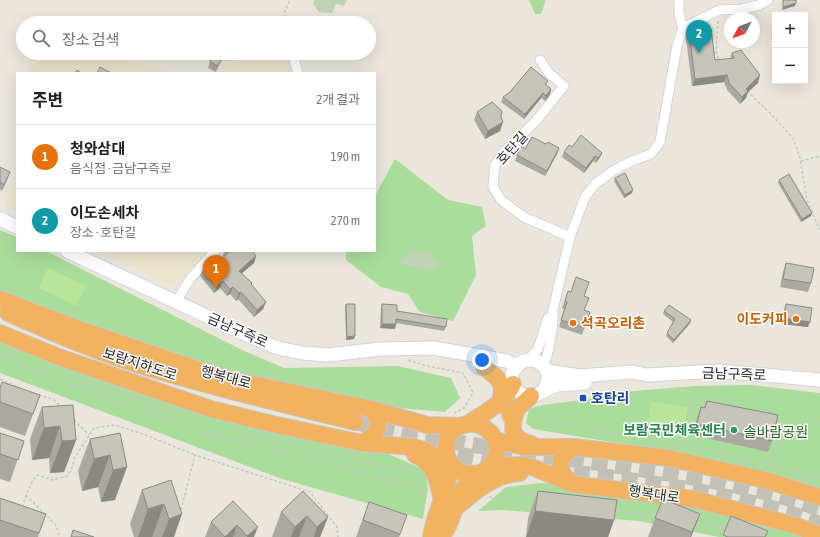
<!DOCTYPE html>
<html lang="ko">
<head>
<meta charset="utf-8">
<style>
  body { margin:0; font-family:"Asap Condensed","Noto Sans KR",sans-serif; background:#f2f2f2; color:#202124 }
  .controls { position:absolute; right:12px; top:12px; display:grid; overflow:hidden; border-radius:0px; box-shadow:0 4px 16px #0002 }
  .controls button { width:36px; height:36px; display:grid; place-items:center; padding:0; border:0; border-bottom:1px solid #e0e0e0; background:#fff; color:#202124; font:20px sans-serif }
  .compass { position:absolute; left:724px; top:12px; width:36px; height:36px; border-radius:50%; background:#fff; box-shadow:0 4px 16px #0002; rotate:229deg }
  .you { position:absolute; left:482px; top:360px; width:14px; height:14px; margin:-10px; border:3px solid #fff; border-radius:50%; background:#1a73e8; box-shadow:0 0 0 6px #1a73e833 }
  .badge { display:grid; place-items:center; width:26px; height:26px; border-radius:50%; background:#0b8043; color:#fff; font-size:13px; font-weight:700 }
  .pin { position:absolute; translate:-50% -33px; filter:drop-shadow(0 1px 2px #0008) }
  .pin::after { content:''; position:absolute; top:21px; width:14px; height:12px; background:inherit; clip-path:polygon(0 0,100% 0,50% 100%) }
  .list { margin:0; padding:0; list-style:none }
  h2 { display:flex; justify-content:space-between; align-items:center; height:52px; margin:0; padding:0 16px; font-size:17px }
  h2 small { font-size:13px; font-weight:400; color:#757577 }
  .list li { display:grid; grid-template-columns:26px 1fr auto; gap:12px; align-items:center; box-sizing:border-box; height:64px; padding:0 16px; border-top:1px solid #e0e0e0 }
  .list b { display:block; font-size:15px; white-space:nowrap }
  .list p { margin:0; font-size:13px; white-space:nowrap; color:#757577 }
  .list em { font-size:13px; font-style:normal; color:#757577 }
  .icon { flex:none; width:22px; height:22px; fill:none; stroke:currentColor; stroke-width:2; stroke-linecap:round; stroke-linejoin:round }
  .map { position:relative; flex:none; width:820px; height:537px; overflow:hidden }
  .search { position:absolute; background:#fff; box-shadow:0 4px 16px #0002; left:16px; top:16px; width:360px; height:44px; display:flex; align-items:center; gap:10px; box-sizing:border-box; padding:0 14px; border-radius:22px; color:#757577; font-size:15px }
  .panel { position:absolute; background:#fff; box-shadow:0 4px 16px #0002; left:16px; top:72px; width:360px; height:180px; border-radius:0px }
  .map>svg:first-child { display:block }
  .education { fill:#ebe5cd }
  .green { fill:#aadd9c }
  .cemetery { fill:#bfd3b5 }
  .pitch { fill:#bae499 }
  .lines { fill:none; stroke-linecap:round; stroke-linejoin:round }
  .highway-tunnel { stroke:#c3c0b8; stroke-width:16; stroke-dasharray:16 8; stroke-linecap:butt }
  .street-casing { stroke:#d2d2e1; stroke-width:11 }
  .secondary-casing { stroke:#d2d2e1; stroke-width:15 }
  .highway-casing { stroke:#c7c7c7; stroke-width:18 }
  .path { stroke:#c7c7c7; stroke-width:1.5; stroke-dasharray:3 2; stroke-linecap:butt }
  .street { stroke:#fff; stroke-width:9 }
  .secondary { stroke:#fff; stroke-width:13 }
  .highway { stroke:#f2b260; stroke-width:16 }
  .wall { fill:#aaa9a1 }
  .shaded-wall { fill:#8b8983 }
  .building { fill:#c6c4bb; stroke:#8b8983 }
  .food-dot { fill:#e8710a; stroke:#fff; stroke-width:1.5 }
  .transit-dot { fill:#1a4fb4; stroke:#fff; stroke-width:1.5 }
  .leisure-dot { fill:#2e9e5b; stroke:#fff; stroke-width:1.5 }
  .labels { text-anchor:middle; stroke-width:3; stroke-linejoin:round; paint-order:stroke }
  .street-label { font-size:14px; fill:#292929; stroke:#fff }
  .food-label { font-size:14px; font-weight:bold; fill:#c56008; stroke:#fff; text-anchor:end }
  .transit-label { font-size:14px; font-weight:bold; fill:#164399; stroke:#fff; text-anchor:start }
  .leisure-label { font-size:14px; font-weight:bold; fill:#27864d; stroke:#fff; text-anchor:end }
  .park-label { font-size:14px; fill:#24601f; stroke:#fff }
</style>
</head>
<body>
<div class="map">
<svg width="820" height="537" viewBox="0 0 820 537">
  <rect width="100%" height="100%" fill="#eae6dc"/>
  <!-- education -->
  <g class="education">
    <path d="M23 17 62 18 63 23H24Z"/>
    <path d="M28 53H109L172 73H29Z"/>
    <path d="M271 53H289L295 73H219L223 59Z"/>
    <path d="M17 178V211L4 205Z"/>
    <path d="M100 251H208L173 286Z"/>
  </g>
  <!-- green -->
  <g class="green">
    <path d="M529 0H546L541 14H535Z"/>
    <path d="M395 159 448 200 482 207 486 226 472 236 476 275 453 321 420 312 408 294 381 287 346 260V251H375V196Z"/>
    <path d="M0 230 17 237V251H46L242 350 284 368 397 366 451 378 460 398 445 412 388 407 231 376 0 297Z"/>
    <path d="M0 339 346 446 388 454 425 470 428 488 423 519 282 479 0 373Z"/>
    <path d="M752 385 820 393V492L642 447 533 429 526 423 529 409 542 405 598 398 621 392 695 386Z"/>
    <path d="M542 483 665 500 816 537H719L639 521 503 510 478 511 506 487Z"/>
  </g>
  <!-- cemetery -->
  <g class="cemetery">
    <path d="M314 0H347L344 6 336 4 332 13 319 12 313 4Z"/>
    <path d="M417 251 430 254 439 267 436 270H431L403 265 400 262 406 255Z"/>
  </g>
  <!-- pitch -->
  <g class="pitch">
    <path d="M48 268 86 286 76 306 39 288Z"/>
    <path d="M652 401 688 408 682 437 646 430Z"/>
  </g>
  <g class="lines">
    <!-- highway-tunnel -->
    <g class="highway-tunnel">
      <path d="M355 422C446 444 541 454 633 468 697 478 760 487 820 509"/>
      <path d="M434 450 505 463"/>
      <path d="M550 469C641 482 734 491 820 524"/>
    </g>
    <!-- street casing -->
    <g class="street-casing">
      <g id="street">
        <path d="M683 28 719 10 742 9 759 5 768 0"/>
        <path d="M292 53 298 73"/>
        <path d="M220 56 255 53"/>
        <path d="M540 60 549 73 564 86 535 122 503 153 495 165 493 187 501 200 524 217 570 237"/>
        <path d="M176 302 190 279 215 251"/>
        <path d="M527 361 538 349 548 318"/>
        <path d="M543 366C549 355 554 323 553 310L570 237 585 197 595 184 613 171 632 161 651 154 660 142 677 46 683 28 679 13V0"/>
      </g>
    </g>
    <!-- secondary casing -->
    <g class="secondary-casing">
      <g id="secondary">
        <path d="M0 219 17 227"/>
        <path d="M67 251 258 340 278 348 302 353 329 355 380 349 434 348 507 361 517 367"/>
        <circle cx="530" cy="378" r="18"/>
        <path d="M547 371 580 376 632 372 647 375 719 371 820 380"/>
        <path d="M542 392 557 385 585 383"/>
      </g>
    </g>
    <!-- highway casing -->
    <g class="highway-casing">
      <g id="highway">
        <path d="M0 299 73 327 223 378 371 409 427 425 460 426"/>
        <path d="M8 313C53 333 99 353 146 367 215 388 285 405 355 422"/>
        <path d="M0 333 56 356 211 409 277 425 362 443 414 447 424 450 451 465"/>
        <path d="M484 367C500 379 506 384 499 405"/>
        <path d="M517 408C511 427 509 438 531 444"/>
        <path d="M510 415 531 396"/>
        <path d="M468 424C485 412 504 404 513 384"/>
        <path d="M495 440 524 447H574L668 458 765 480 820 497"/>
        <path d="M362 443C377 434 385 424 371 409"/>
        <path d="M415 455C435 463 438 482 442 501"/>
        <path d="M487 469 495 466 520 465 532 467 572 484 694 499 797 526 820 535"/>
        <path d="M571 483C556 469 557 458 574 447"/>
        <path d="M459 505C477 490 495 474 520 473"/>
        <path d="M431 537C434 512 449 491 451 465"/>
        <path d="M441 537C454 522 454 501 466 485 476 472 496 470 497 450 497 444 494 437 491 433 485 427 477 423 469 424 434 427 440 481 480 473"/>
      </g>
    </g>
    <!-- path -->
    <g class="path">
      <path d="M718 21 716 53 720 60"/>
      <path d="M284 23 285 11 290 0"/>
      <path d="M747 91 772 115 793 138 800 158 807 200 820 230"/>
      <path d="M801 161 820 156"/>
      <path d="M13 353 22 357"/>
      <path d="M0 355 48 376 215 435 259 447 301 455 407 485 426 495V490"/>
      <path d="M408 360 423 365 463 373 473 393 464 408 454 413"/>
      <path d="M74 377 175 411"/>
      <path d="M0 379 20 388"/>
      <path d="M39 395 54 400 61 407"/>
      <path d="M691 405 706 408"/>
      <path d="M539 418 649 441 703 449 771 465 820 480"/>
      <path d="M74 420 89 435"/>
      <path d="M776 424 795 429"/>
      <path d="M230 428 374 464 413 469"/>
      <path d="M682 446 695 386"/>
      <path d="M771 465C773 460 774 454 776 449 783 432 802 423 820 422"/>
      <path d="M504 490 538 494"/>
      <path d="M26 495 55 524 60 537"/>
      <path d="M489 497 535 504"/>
      <path d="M22 507 30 485 37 475 53 480 67 476 71 470 75 457 94 428 115 425 143 434 195 455"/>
      <path d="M181 510 195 455 310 492 337 527 338 537"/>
      <path d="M614 511 658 516"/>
      <path d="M695 523 727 529"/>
    </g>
    <!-- street -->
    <use href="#street" class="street"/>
    <!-- secondary -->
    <use href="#secondary" class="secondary"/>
    <!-- highway -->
    <use href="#highway" class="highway"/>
  </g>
  <!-- wall -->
  <g class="wall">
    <path d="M689 31 715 60 730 59 732 53 758 83 748 92 746 98 740 104 727 90 724 82 692 86 686 39Z"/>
    <path d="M223 56 216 72 208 68 210 62Z"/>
    <path d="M548 81 546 85 551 89 550 94 545 101 541 98 524 119 501 102 503 97Z"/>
    <path d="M477 112 501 117 500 131 485 139 474 120Z"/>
    <path d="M546 144 559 148 557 154 545 176 515 161 517 155 525 149Z"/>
    <path d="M572 147 602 153 600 157 596 163 593 161 584 173 562 157 564 152Z"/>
    <path d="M0 167 8 178 2 191 0 189Z"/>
    <path d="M615 178 633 190 632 193 624 198 614 181Z"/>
    <path d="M779 180 811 216 801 222 778 183Z"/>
    <path d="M224 251H252L256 256 254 263 241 274 252 283 251 285 266 302 263 309 254 317 238 299 236 301 230 294 227 296 220 288 214 293 200 276 203 269 219 261 224 257 223 255Z"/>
    <path d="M786 263 811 283 808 292 780 287 783 272Z"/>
    <path d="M568 291 584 296V310L590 312 582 335 559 327 564 309 562 308Z"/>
    <path d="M346 304 355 336 354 339 346 340 345 307Z"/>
    <path d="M382 304 397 311 446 327 444 331 396 323 395 329 380 328 381 308Z"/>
    <path d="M786 304 808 327 782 324 784 310Z"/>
    <path d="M664 311 691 320 690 323 673 343 666 336 667 333 673 322 663 314Z"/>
    <path d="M0 388 40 395 25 436 0 427Z"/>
    <path d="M707 401 772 441 768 452 693 435 697 418 701 407 704 408Z"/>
    <path d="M42 407 76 440 64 472 50 473 49 458 32 460 30 439Z"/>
    <path d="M0 433 24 441 10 482 0 479Z"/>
    <path d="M120 433 115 500 101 502 98 487 82 491 78 471 90 439Z"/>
    <path d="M171 480 174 537H134L130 524 142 490Z"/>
    <path d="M538 491 614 520 608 537H526L528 518Z"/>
    <path d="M0 498 46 514 38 537H0Z"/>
    <path d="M233 501 254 537H205L211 522Z"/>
    <path d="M369 502 407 515 399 537H356Z"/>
    <path d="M281 512 328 517 320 537H272Z"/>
    <path d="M700 514 691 537H648L655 518Z"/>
  </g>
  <!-- shaded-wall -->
  <g class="shaded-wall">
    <path d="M796 3 795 6 782 10 783 7Z"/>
    <path d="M727 75 724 82 692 86 695 79Z"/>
    <path d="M760 75 758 83 748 92 746 98 740 104 746 89Z"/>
    <path d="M551 89 550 94 545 101 546 96Z"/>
    <path d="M543 93 541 98 524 119 525 114Z"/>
    <path d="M503 122 500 131 485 139 488 131Z"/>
    <path d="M559 148 557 154 545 176 547 171Z"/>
    <path d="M602 153 600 157 596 163 598 158Z"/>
    <path d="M595 156 593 161 584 173 586 168Z"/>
    <path d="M633 190 632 193 624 198 625 195Z"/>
    <path d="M812 213 811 216 801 222 802 219Z"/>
    <path d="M256 256 254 263 236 278 239 271Z"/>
    <path d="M223 281 220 288 214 293 217 286Z"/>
    <path d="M233 287 230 294 227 296 230 289Z"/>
    <path d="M241 292 238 299 236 301 239 293Z"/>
    <path d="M266 302 263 309 254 317 257 310Z"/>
    <path d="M784 318 810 322 808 327 782 324Z"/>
    <path d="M691 320 690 323 673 343 674 340Z"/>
    <path d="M382 324H396L395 329 380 328Z"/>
    <path d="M355 336 354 339 346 340 347 337Z"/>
    <path d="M60 426 49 458 32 460 44 428Z"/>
    <path d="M76 440 64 472 50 473 62 441Z"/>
    <path d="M110 455 98 487 82 491 94 459Z"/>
    <path d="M127 467 115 500 101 502 113 470Z"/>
    <path d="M164 504 152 537H138L148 509Z"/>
    <path d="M535 511 614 520 608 537H526Z"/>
    <path d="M182 514 174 537H162L169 519Z"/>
    <path d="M700 514 691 537H690L692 532Z"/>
    <path d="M307 516 299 537H291L295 527Z"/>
    <path d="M328 517 320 537H314L317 527Z"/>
    <path d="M237 525 233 537H225Z"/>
    <path d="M258 527 254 537H247V536Z"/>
  </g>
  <!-- building -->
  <g class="building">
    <path d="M783 0H796V3L783 7Z"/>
    <path d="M711 29 715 60 734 58 732 53 741 50 760 75 746 89 748 91 742 97 729 83 727 75 695 79 689 31Z"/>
    <path d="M214 53H217L223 56 218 66 210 62Z"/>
    <path d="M100 67 111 73H97Z"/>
    <path d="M531 67 548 81 545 84 551 89 546 96 543 93 525 114 503 97 510 92Z"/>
    <path d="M77 70 81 73H75Z"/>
    <path d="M492 102 502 111 501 117 503 122 488 131 477 112Z"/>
    <path d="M581 135 602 153 598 158 595 156 586 168 564 152 569 145 572 147Z"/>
    <path d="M532 137 546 144 548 142 559 148 547 171 517 155 522 146 525 149Z"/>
    <path d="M0 167 10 172 4 185 0 182Z"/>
    <path d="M625 173 633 190 625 195 615 178Z"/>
    <path d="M789 174 812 213 802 219 779 180Z"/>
    <path d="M228 251H252L256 256 239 271 252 283 251 284 266 302 257 310 241 292 239 293 233 287 230 289 223 281 217 286 203 269 211 260 219 261 229 252Z"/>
    <path d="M786 263 814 268 811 283 783 279Z"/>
    <path d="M576 277 589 282 584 296 589 298 584 310 590 312 585 328 561 320 567 302 565 301 568 291 571 292Z"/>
    <path d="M346 304H355V336L347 337Z"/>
    <path d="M382 304 397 305V311L447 319 446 327 396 319V324H382Z"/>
    <path d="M786 304 812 308 810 322 784 318Z"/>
    <path d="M669 305 691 320 674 340 667 333 675 319 664 311Z"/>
    <path d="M2 382 40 395 33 414 0 402V388Z"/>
    <path d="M707 401 778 415 772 441 697 424 701 407 705 408Z"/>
    <path d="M73 405 76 440 62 441 60 426 44 428 42 407Z"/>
    <path d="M0 433 24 441 18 460 0 454Z"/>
    <path d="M120 433 127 467 113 470 110 455 94 459 90 439Z"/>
    <path d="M171 480 182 514 169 519 164 504 148 509 142 490Z"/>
    <path d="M303 491 328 517 317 527 307 516 295 527 281 512Z"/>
    <path d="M538 491 617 500 614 520 535 511Z"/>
    <path d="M0 498 46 514 39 533 0 520Z"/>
    <path d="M663 499 700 514 692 532 655 518Z"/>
    <path d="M233 501 258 527 247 536 237 525 225 537 211 522Z"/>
    <path d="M369 502 407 515 400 534 363 520Z"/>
    <path d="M731 516 768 531 765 537H728L723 535Z"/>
    <path d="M73 530 94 537H71Z"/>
  </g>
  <!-- markers -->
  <g class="food-dot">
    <circle cx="796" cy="319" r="4"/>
    <circle cx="573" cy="323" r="4"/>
  </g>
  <rect class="transit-dot" x="579" y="394" width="8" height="8" rx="2"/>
  <circle class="leisure-dot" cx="734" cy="430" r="4"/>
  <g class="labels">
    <!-- street labels -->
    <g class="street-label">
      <text transform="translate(512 148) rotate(-48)" y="5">호탄길</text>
      <text transform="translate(238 330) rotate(24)" y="5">금남구즉로</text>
      <text transform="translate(140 364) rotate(18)" y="5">보람지하도로</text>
      <text transform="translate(734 374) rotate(2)" y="5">금남구즉로</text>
      <text transform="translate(226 377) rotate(15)" y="5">행복대로</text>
      <text transform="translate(654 494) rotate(8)" y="5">행복대로</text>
    </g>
    <!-- food labels -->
    <g class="food-label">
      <text x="788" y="324">이도커피</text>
      <text x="581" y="328" text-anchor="start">석곡오리촌</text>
    </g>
    <!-- transit labels -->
    <g class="transit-label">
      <text x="591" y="403">호탄리</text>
    </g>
    <!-- leisure labels -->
    <g class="leisure-label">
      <text x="726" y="435">보람국민체육센터</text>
    </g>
    <!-- park labels -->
    <g class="park-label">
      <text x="776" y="437">솔바람공원</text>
    </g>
  </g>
</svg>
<div class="controls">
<button>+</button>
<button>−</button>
</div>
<svg class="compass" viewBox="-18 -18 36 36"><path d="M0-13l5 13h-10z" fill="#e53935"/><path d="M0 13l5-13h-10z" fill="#757577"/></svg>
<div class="you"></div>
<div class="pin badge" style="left:216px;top:288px;background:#e8710a">1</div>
<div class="pin badge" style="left:699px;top:53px;background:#0f9aa8">2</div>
<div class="search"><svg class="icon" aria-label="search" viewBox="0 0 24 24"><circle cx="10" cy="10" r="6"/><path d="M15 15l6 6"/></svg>장소 검색</div>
<section class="panel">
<h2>주변<small>2개 결과</small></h2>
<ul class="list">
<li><span class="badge" style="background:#e8710a">1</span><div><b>청와삼대</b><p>음식점 · 금남구즉로</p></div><em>190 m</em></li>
<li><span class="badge" style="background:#0f9aa8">2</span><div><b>이도손세차</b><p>장소 · 호탄길</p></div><em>270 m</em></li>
</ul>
</section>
</div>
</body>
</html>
